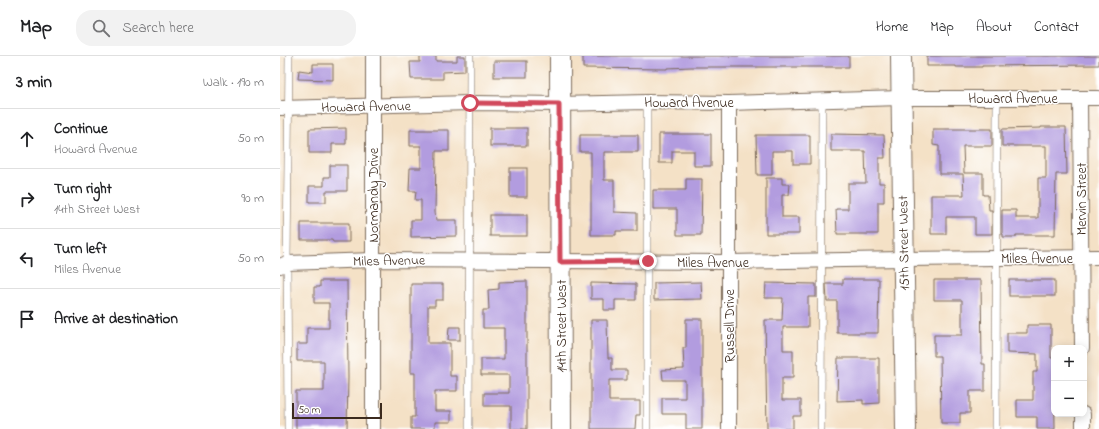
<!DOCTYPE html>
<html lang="en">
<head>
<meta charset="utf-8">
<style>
  body { margin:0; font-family:"Indie Flower",sans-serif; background:#f2f2f2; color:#202124 }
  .controls { position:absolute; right:12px; bottom:12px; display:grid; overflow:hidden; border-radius:8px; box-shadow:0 2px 10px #0003 }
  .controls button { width:36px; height:36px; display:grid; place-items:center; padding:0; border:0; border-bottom:1px solid #e0e0e0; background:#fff; color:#202124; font:20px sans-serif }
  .scale { position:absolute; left:12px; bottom:10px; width:90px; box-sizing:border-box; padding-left:4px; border:2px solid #3b2a1e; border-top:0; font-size:11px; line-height:14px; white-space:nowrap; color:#3b2a1e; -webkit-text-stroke:3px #fff; paint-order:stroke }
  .stop { position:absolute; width:12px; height:12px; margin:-9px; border:3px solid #d1495b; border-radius:50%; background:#fff }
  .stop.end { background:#d1495b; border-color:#fff; box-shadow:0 1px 4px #0008 }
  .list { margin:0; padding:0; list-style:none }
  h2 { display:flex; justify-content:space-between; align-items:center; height:52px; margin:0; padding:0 16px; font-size:17px }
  h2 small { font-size:13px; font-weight:400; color:#757577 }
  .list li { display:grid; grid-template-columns:26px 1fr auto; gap:12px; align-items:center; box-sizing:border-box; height:60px; padding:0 16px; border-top:1px solid #e0e0e0 }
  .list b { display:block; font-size:15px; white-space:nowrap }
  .list p { margin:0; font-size:13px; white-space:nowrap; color:#757577 }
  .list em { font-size:13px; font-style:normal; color:#757577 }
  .icon { flex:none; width:22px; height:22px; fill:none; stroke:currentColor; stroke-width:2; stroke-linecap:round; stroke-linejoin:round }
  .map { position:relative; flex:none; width:819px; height:373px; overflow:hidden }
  header { display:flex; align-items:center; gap:24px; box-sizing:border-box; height:56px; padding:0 20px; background:#fff; border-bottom:1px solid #e0e0e0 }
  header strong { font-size:19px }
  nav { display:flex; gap:22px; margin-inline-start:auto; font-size:14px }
  .search { width:280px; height:36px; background:#f2f2f2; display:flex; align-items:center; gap:10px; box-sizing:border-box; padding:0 14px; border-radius:16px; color:#757577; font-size:15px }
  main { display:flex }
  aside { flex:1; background:#fff }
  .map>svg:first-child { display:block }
  .building { fill:#b29cdf }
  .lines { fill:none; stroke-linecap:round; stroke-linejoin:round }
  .lane-casing { stroke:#7c6a59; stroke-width:8 }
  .street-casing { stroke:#7c6a59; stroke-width:16 }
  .secondary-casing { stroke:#7c6a59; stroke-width:22 }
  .lane { stroke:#fff; stroke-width:7 }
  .street { stroke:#fff; stroke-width:14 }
  .secondary { stroke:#fff; stroke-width:20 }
  .route { stroke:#d1495b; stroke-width:5 }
  .labels { text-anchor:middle; stroke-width:3; stroke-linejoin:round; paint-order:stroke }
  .street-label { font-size:14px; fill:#3b2a1e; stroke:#fff }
</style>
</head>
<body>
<header>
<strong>Map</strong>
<div class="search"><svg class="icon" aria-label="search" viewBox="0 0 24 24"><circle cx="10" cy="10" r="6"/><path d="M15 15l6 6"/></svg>Search here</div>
<nav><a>Home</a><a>Map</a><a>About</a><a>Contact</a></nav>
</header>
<main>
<aside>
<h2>3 min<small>Walk · 190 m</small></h2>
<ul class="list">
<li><svg class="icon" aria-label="ahead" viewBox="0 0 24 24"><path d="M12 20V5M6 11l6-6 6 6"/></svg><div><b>Continue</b><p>Howard Avenue</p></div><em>50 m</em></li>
<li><svg class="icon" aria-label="right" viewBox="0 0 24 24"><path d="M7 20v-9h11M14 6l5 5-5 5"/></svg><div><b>Turn right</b><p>14th Street West</p></div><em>90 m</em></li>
<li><svg class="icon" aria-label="left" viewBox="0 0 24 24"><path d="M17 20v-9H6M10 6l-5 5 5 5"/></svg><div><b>Turn left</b><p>Miles Avenue</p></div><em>50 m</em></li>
<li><svg class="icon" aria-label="arrive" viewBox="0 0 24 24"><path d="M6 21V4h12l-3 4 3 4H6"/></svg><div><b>Arrive at destination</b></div></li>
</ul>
</aside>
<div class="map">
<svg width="819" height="373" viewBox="0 0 819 373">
  <rect width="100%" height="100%" fill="#fff"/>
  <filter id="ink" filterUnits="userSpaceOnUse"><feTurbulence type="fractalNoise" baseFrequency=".025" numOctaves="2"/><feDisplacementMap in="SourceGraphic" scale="8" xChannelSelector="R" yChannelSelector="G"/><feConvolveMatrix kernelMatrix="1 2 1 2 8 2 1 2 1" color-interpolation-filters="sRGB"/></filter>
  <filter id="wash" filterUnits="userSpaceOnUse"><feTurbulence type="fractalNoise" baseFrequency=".012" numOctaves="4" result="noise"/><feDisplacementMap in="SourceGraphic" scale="16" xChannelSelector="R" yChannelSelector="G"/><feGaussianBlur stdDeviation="0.9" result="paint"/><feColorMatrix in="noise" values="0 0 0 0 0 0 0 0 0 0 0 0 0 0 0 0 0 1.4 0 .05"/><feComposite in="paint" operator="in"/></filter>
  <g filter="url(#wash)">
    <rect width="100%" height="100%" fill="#f4e1c6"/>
    <g id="blocks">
      <!-- building -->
      <g class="building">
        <path d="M140 0H156V5H177V0H185V15L163 16V23H131L130 6H140Z"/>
        <path d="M303 0H569V11H411L387 12V13L303 12Z"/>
        <path d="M647 0H819V9L702 10V11H676V10H647Z"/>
        <rect x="214" y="5" width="33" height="16"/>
        <path d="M33 8H53V24L18 23 19 14 33 16Z"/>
        <path d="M761 71H786L787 118H776L775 179H736V181H723V178H722V154H736V162H758V122H766V90H722V73L761 72Z"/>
        <path d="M66 72V88H52V97H29V73Z"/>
        <rect x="210" y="72" width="37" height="18"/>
        <path d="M653 73H712V90H683L684 117H703V139H708L709 154H712V178H695V161H666V178H651V139H684L683 118H659V90L653 89Z"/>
        <path d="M130 74H169V95H156L155 156 156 164H177V180L131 181V164H141V144H135L136 135H129L130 112H141V90H130Z"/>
        <path d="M379 78H431V110H414V95H392V107H379Z"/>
        <path d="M551 78 604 79 605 102H599V127H604V146H598V178H557L556 153H568V127H586L585 95H551Z"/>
        <path d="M300 79H358V96H324V124H334V156L357 157V175H336V179H311V96H300Z"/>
        <path d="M476 79H530V108H513V95H492V119H477Z"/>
        <path d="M50 109H67V135H46V146H29V130H44V121H50Z"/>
        <rect x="230" y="112" width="17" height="29"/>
        <path d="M486 122H502V128H510L509 139H502V161H519V178H486Z"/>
        <path d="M406 123H422L421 179H397V153H373V134H406Z"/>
        <rect x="210" y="159" width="37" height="21"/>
        <path d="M21 167H69V186H53L52 184H21Z"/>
        <path d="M563 223H599L598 277H557V245H547L546 228H563Z"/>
        <path d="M654 224H701L702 308H705V335H690V357H680V367H661L660 300H654V279H682V244H654Z"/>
        <rect x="729" y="224" width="46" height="16"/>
        <path d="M40 225H67L68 322 67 373H16V335H44V305H17V288H27V272H49V247H34V231H40Z"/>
        <path d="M247 225V373H231V350H204V337H229V319H201V303H224V272H203V254H209L208 234 219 233V226Z"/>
        <path d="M421 226 422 243 374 244V227Z"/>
        <path d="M311 227 356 228V244H335V254H324V243H311Z"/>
        <path d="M486 227 536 228V241H528V271H503V294H513V322H502V344H521V360H513V373H487L485 264H502L503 242H485Z"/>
        <path d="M131 228H163V244H155V250H148V287H170V320H177V335H155V355H171V366H155V373H131V361H135V317H131Z"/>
        <path d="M406 263H422V373H406V358H382V342H405V324H383L382 314 404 313 403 292H406Z"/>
        <path d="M311 264H327L328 302H332V314H347V324H329V345H360V359H356L355 373H311Z"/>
        <path d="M747 269H771V302H774L775 373H757V361H737V344H753V316H757V298L727 297V277H747Z"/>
        <path d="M169 271H180V284H168Z"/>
        <path d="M558 302H599V347L583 348V344L557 345Z"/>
      </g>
    </g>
  </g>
  <g filter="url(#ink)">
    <use href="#blocks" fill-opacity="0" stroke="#7c6a59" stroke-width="1"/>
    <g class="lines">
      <!-- lane casing -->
      <g class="lane-casing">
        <g id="lane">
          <path d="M367 46V373"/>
          <path d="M8 373 7 207 9 0"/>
          <path d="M189 373 190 0"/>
          <path d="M541 373 542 44"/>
          <path d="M716 373 717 42"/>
        </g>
      </g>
      <!-- street casing -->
      <g class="street-casing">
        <g id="street">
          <path d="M93 0V373"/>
          <path d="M800 42 802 292"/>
          <path d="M449 47V373"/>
          <path d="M0 52 190 47 279 48 367 46 449 47 621 42H819"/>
          <path d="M0 210 7 207 93 204 449 206 623 203 819 201"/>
          <path d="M803 358V373"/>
        </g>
      </g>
      <!-- secondary casing -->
      <g class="secondary-casing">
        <g id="secondary">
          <path d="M280 0 281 373"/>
          <path d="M621 0 626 373"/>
        </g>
      </g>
      <!-- lane -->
      <use href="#lane" class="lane"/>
      <!-- street -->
      <use href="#street" class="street"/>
      <!-- secondary -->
      <use href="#secondary" class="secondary"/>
    </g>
  </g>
  <g class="lines" filter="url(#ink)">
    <!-- route -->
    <path class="route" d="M190 47 279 48 280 206 368 205"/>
  </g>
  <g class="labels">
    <!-- street labels -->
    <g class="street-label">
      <text x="733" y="47">Howard Avenue</text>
      <text x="409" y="51">Howard Avenue</text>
      <text transform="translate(86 50) rotate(-1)" y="5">Howard Avenue</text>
      <text transform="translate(93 139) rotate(-90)" y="5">Normandy Drive</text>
      <text transform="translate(801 143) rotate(-90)" y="5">Mervin Street</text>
      <text transform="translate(623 187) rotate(-91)" y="5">15th Street West</text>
      <text x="757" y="207">Miles Avenue</text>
      <text transform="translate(109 204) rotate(-1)" y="5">Miles Avenue</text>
      <text x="433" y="211">Miles Avenue</text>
      <text transform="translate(281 270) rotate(-90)" y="5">14th Street West</text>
      <text transform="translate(449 270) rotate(-90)" y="5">Russell Drive</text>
    </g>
  </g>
</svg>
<div class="controls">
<button>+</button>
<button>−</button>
</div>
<div class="scale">50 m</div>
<div class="stop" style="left:190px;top:47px"></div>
<div class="stop end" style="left:368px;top:205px"></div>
</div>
</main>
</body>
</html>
